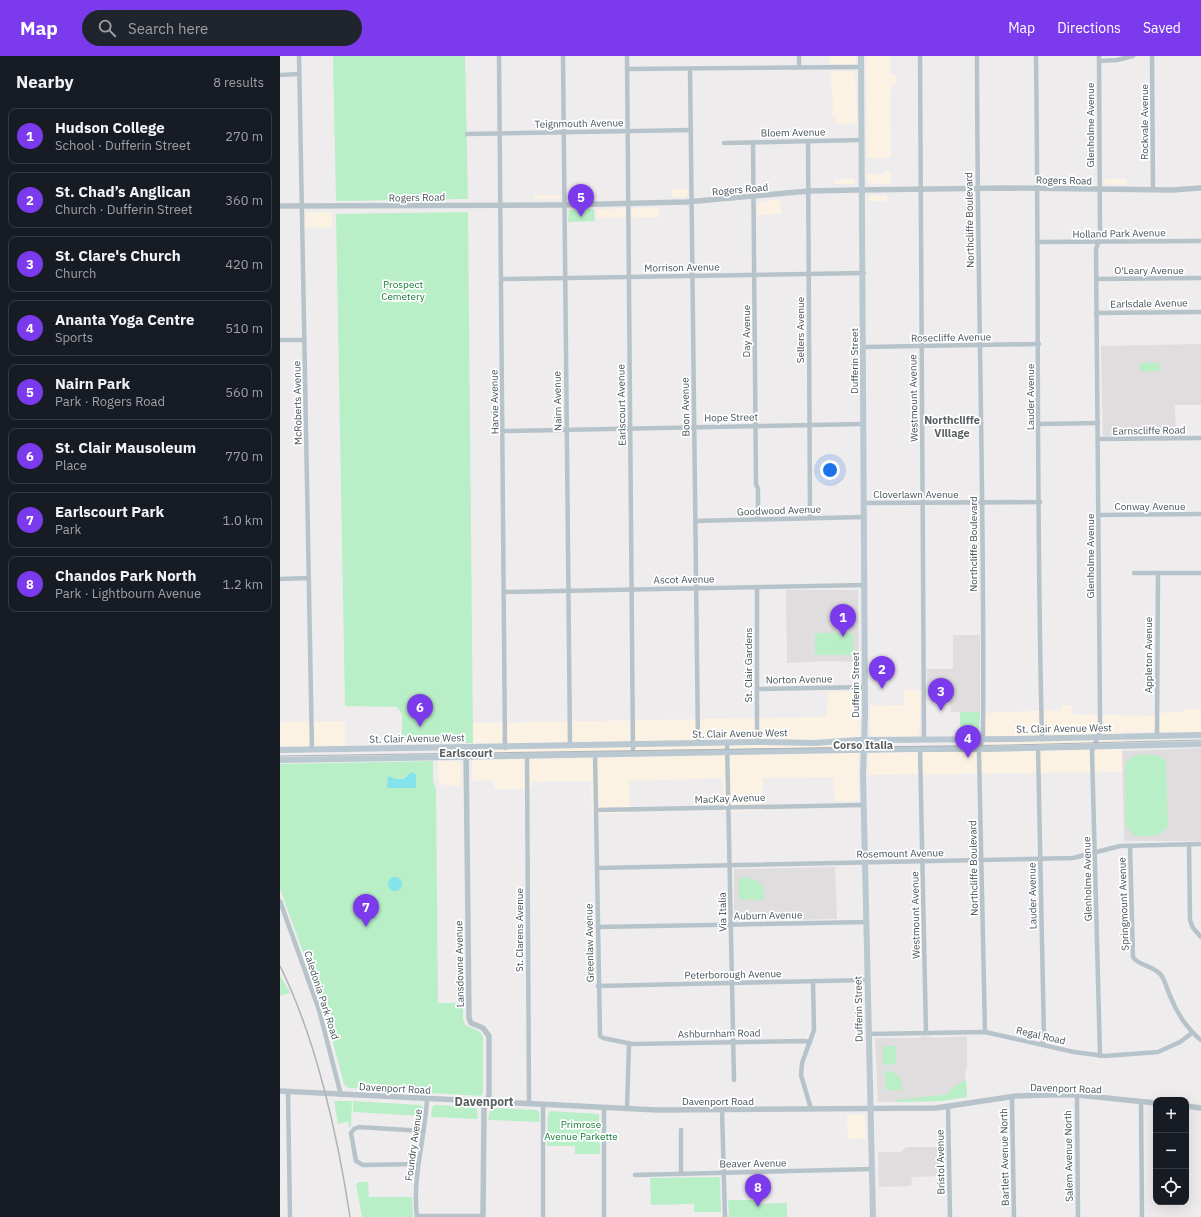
<!DOCTYPE html>
<html lang="en">
<head>
<meta charset="utf-8">
<style>
  body { margin:0; font-family:"IBM Plex Sans",sans-serif; background:#20242c; color:#f1f3f6 }
  .controls { position:absolute; right:12px; bottom:12px; display:grid; overflow:hidden; border-radius:8px; box-shadow:0 4px 16px #0002 }
  .controls button { width:36px; height:36px; display:grid; place-items:center; padding:0; border:0; border-bottom:1px solid #363941; background:#171b24; color:#f1f3f6; font:20px sans-serif }
  .you { position:absolute; left:550px; top:414px; width:14px; height:14px; margin:-10px; border:3px solid #fff; border-radius:50%; background:#1a73e8; box-shadow:0 0 0 6px #1a73e833 }
  .badge { display:grid; place-items:center; width:26px; height:26px; border-radius:50%; background:#7c3aed; color:#fff; font-size:13px; font-weight:700 }
  .pin { position:absolute; translate:-50% -33px; filter:drop-shadow(0 1px 2px #0008) }
  .pin::after { content:''; position:absolute; top:21px; width:14px; height:12px; background:inherit; clip-path:polygon(0 0,100% 0,50% 100%) }
  .list { margin:0; padding:0; list-style:none }
  h2 { display:flex; justify-content:space-between; align-items:center; height:52px; margin:0; padding:0 16px; font-size:17px }
  h2 small { font-size:13px; font-weight:400; color:#9ea1a6 }
  .list li { display:grid; grid-template-columns:26px 1fr auto; gap:12px; align-items:center; box-sizing:border-box; height:56px; margin:0 8px 8px; padding:0 8px; border:1px solid #363941; border-radius:8px }
  .list b { display:block; font-size:15px; white-space:nowrap }
  .list p { margin:0; font-size:13px; white-space:nowrap; color:#9ea1a6 }
  .list em { font-size:13px; font-style:normal; color:#9ea1a6 }
  .icon { flex:none; width:22px; height:22px; fill:none; stroke:currentColor; stroke-width:2; stroke-linecap:round; stroke-linejoin:round }
  .map { position:relative; flex:none; width:921px; height:1161px; overflow:hidden }
  header { display:flex; align-items:center; gap:24px; box-sizing:border-box; height:56px; padding:0 20px; background:#7c3aed; color:#fff }
  header strong { font-size:19px }
  nav { display:flex; gap:22px; margin-inline-start:auto; font-size:14px }
  .search { width:280px; height:36px; background:#20242c; display:flex; align-items:center; gap:10px; box-sizing:border-box; padding:0 14px; border-radius:22px; color:#9ea1a6; font-size:15px }
  main { display:flex }
  aside { flex:1; background:#171b24 }
  .map>svg:first-child { display:block }
  .commercial { fill:#fcf2e4 }
  .education { fill:#e0dddf }
  .green { fill:#b9efc7 }
  .water { fill:#85e3ec }
  .lines { fill:none; stroke-linecap:round; stroke-linejoin:round }
  .minor { stroke:#b7c3ca; stroke-width:4.5 }
  .tertiary { stroke:#b7c3ca; stroke-width:5.5 }
  .secondary { stroke:#b9c8d1; stroke-width:6 }
  .tram { stroke:#aeb3b7; stroke-width:1 }
  .rail { stroke:#aeb3b7; stroke-width:1.5 }
  .labels { text-anchor:middle; stroke-width:3.5; stroke-linejoin:round; paint-order:stroke }
  .street-label { font-size:10px; fill:#45525a; stroke:#fff }
  .park-label { font-size:10px; fill:#157b3c; stroke:#fff }
  .neighbourhood-label { font-size:11px; font-weight:bold; fill:#595e61; stroke:#fff }
  .quarter-label { font-size:12px; font-weight:bold; fill:#595e61; stroke:#fff }
</style>
</head>
<body>
<header>
<strong>Map</strong>
<div class="search"><svg class="icon" aria-label="search" viewBox="0 0 24 24"><circle cx="10" cy="10" r="6"/><path d="M15 15l6 6"/></svg>Search here</div>
<nav><a>Map</a><a>Directions</a><a>Saved</a></nav>
</header>
<main>
<aside>
<h2>Nearby<small>8 results</small></h2>
<ul class="list">
<li><span class="badge">1</span><div><b>Hudson College</b><p>School · Dufferin Street</p></div><em>270 m</em></li>
<li><span class="badge">2</span><div><b>St. Chad’s Anglican</b><p>Church · Dufferin Street</p></div><em>360 m</em></li>
<li><span class="badge">3</span><div><b>St. Clare's Church</b><p>Church</p></div><em>420 m</em></li>
<li><span class="badge">4</span><div><b>Ananta Yoga Centre</b><p>Sports</p></div><em>510 m</em></li>
<li><span class="badge">5</span><div><b>Nairn Park</b><p>Park · Rogers Road</p></div><em>560 m</em></li>
<li><span class="badge">6</span><div><b>St. Clair Mausoleum</b><p>Place</p></div><em>770 m</em></li>
<li><span class="badge">7</span><div><b>Earlscourt Park</b><p>Park</p></div><em>1.0 km</em></li>
<li><span class="badge">8</span><div><b>Chandos Park North</b><p>Park · Lightbourn Avenue</p></div><em>1.2 km</em></li>
</ul>
</aside>
<div class="map">
<svg width="921" height="1161" viewBox="0 0 921 1161">
  <rect width="100%" height="100%" fill="#efeced"/>
  <!-- commercial -->
  <g class="commercial">
    <path d="M550 0H576V6L574 8H550Z"/>
    <path d="M586 0H610V18L616 19V28L612 29V35L610 36 611 102H587Z"/>
    <path d="M550 15H572L575 17 577 67 556 68 555 60 552 59 553 48Z"/>
    <path d="M606 115H611V128L588 127 587 118H606Z"/>
    <rect x="555" y="123" width="20" height="5"/>
    <path d="M823 123H847V129L825 128Z"/>
    <path d="M392 133H408V139L405 141H392Z"/>
    <path d="M254 139H281L278 143H254Z"/>
    <path d="M590 139H607V145H588Z"/>
    <path d="M500 143 501 158 477 159 478 147Z"/>
    <path d="M379 152V161L317 162V153Z"/>
    <path d="M28 156H52V172L26 171 25 160Z"/>
    <path d="M624 634H641L639 681H593L590 679V650L624 649Z"/>
    <path d="M577 635 579 637 580 680 578 682 579 745H555L553 721 483 722V754L443 756V722L349 725 350 757 312 758 311 725 252 726V733H215L214 727 211 724 192 725 193 667 547 661 548 636Z"/>
    <path d="M782 649H791L792 658 874 660 875 657 904 656 905 653H921V676H843V716L588 719V698L645 696H706L705 657 782 654Z"/>
    <path d="M65 665 66 690H0V666Z"/>
    <path d="M158 705 180 706 181 728 178 730 164 729 159 727Z"/>
    <path d="M567 1059H585L586 1082 568 1083Z"/>
  </g>
  <!-- education -->
  <g class="education">
    <path d="M921 288V349H895L896 379 823 380 821 290Z"/>
    <path d="M506 534H578L579 606 548 605 507 607Z"/>
    <path d="M673 579H700V656H671L670 634H647V613H673Z"/>
    <path d="M921 692V785H844L842 695Z"/>
    <path d="M555 811 557 863 457 865 454 864V813Z"/>
    <path d="M643 980 655 982 687 980V1014L685 1015 687 1041 661 1045 598 1046 595 982H640Z"/>
    <path d="M626 1091H666V1120L632 1121 631 1130 599 1131 598 1096H621Z"/>
  </g>
  <!-- green -->
  <g class="green">
    <path d="M53 0H185L188 143 56 145Z"/>
    <path d="M314 153 315 165 288 166 289 154Z"/>
    <path d="M188 156 193 687H137L136 684H124L122 687V658L117 651 65 650 56 158Z"/>
    <path d="M860 307H879L880 315H860Z"/>
    <rect x="535" y="577" width="38" height="22"/>
    <path d="M680 656H700L699 674H695V679H680Z"/>
    <path d="M876 699 883 702 886 707 888 769C883 782 865 781 854 779L846 770 845 709C851 696 865 699 876 699Z"/>
    <path d="M153 705V725L156 733 158 947H183V963L185 969 200 976 203 980V1037L201 1040 69 1032 64 1028 44 953 0 833V708Z"/>
    <path d="M466 821C481 824 485 829 484 844L459 843V823Z"/>
    <path d="M0 919 10 937 0 940Z"/>
    <path d="M603 990H616V1008L603 1009Z"/>
    <path d="M605 1015C619 1016 621 1021 622 1034H606Z"/>
    <path d="M686 1024 687 1041 661 1045 616 1046V1044L669 1038V1034Z"/>
    <path d="M54 1045H72L71 1070 69 1071 68 1065 58 1068Z"/>
    <path d="M73 1045 140 1049 143 1051 142 1060 73 1056Z"/>
    <path d="M154 1049 194 1051 197 1053 198 1063 151 1061 152 1052Z"/>
    <path d="M212 1052 256 1054 259 1056 260 1066 208 1064 210 1054Z"/>
    <path d="M271 1055 319 1058 320 1098H295V1090H267L268 1058Z"/>
    <path d="M439 1121 440 1124 441 1156H414V1148L371 1149 370 1122Z"/>
    <path d="M79 1126H88L89 1141H132L133 1161H82L76 1128Z"/>
    <path d="M448 1144H475L476 1148 507 1147V1161H449Z"/>
  </g>
  <!-- water -->
  <g class="water">
    <path d="M131 716 136 718V732H107L108 720 116 723H124Z"/>
    <circle cx="115" cy="828" r="7"/>
  </g>
  <g class="lines">
    <!-- minor -->
    <g class="minor">
      <path d="M19 0 32 694"/>
      <path d="M219 0 225 692"/>
      <path d="M283 0 290 690"/>
      <path d="M347 0 353 698"/>
      <path d="M640 0 644 684"/>
      <path d="M697 0C697 226 705 452 703 679L699 697 705 976"/>
      <path d="M756 0C759 227 756 455 762 682"/>
      <path d="M819 0 820 182 816 193 820 662V676L812 695 820 1000"/>
      <path d="M872 0 873 133"/>
      <path d="M819 5 837 4 853 0"/>
      <path d="M519 11V0"/>
      <path d="M347 13 581 11"/>
      <path d="M410 13 418 688"/>
      <path d="M0 19 19 18"/>
      <path d="M187 78 411 74"/>
      <path d="M528 85 530 462"/>
      <path d="M473 86 476 428 478 433V463"/>
      <path d="M444 87 582 84"/>
      <path d="M757 186 921 185"/>
      <path d="M222 223 584 217"/>
      <path d="M816 223 921 222"/>
      <path d="M816 257 921 256"/>
      <path d="M0 284H24"/>
      <path d="M584 291 759 288"/>
      <path d="M759 368 818 367"/>
      <path d="M223 375 583 368"/>
      <path d="M818 383 921 382"/>
      <path d="M584 447 760 446"/>
      <path d="M819 459 921 458"/>
      <path d="M415 465 584 461"/>
      <path d="M854 517H921"/>
      <path d="M0 523 29 522"/>
      <path d="M225 536 584 529"/>
      <path d="M478 633 585 631"/>
      <path d="M877 680 878 518"/>
      <path d="M477 686V531"/>
      <path d="M447 687 454 1024"/>
      <path d="M758 691 764 982 762 988"/>
      <path d="M640 693 646 977"/>
      <path d="M315 698 320 980 323 982 352 988 524 985 530 986"/>
      <path d="M247 700 249 1048"/>
      <path d="M317 754 583 749"/>
      <path d="M909 788 910 864 913 872 921 881"/>
      <path d="M850 790 853 901C858 910 873 909 881 919 886 926 887 934 891 942 897 957 908 974 921 984"/>
      <path d="M317 812 793 802 840 790 921 788"/>
      <path d="M0 845 39 954 61 1039"/>
      <path d="M318 871 587 866"/>
      <path d="M318 930 588 924"/>
      <path d="M589 978 705 976 794 996 825 1000 878 996 900 986 912 977"/>
      <path d="M8 1036 10 1161"/>
      <path d="M797 1039 798 1161"/>
      <path d="M732 1041 734 1161"/>
      <path d="M861 1046 862 1161"/>
      <path d="M668 1050 670 1161"/>
      <path d="M347 1053 349 987"/>
      <path d="M531 1053 521 1019 522 1007 534 974 533 926"/>
      <path d="M442 1054 445 1161"/>
      <path d="M138 1108 83 1109 76 1105 71 1077 74 1073 79 1071 144 1075"/>
      <path d="M401 1118V1074"/>
      <path d="M355 1119 592 1113"/>
      <path d="M137 1160H203"/>
      <path d="M137 1161C132 1121 145 1083 147 1043"/>
      <path d="M263 1161V1049"/>
      <path d="M324 1161V1052"/>
    </g>
    <!-- tertiary -->
    <g class="tertiary">
      <path d="M0 150 280 149 406 146 529 135 576 134 727 132 892 134 921 132"/>
      <path d="M186 691 189 962 191 967 203 972 209 980V1039L204 1053 203 1161"/>
      <path d="M0 1035 377 1054 656 1052 736 1040 766 1039H797L876 1047"/>
      <path d="M906 1050 921 1052"/>
    </g>
    <!-- secondary -->
    <g class="secondary">
      <path d="M581 0 585 659 583 718 593 1161"/>
      <path d="M0 694 477 686 535 687 577 684 736 683 921 679"/>
      <path d="M0 704 628 693H707L921 688"/>
    </g>
    <!-- tram -->
    <path class="tram" d="M0 700 729 689 921 684"/>
    <!-- rail -->
    <path class="rail" d="M0 910C36 982 58 1081 70 1161"/>
  </g>
  <g class="labels">
    <!-- street labels -->
    <g class="street-label">
      <text transform="translate(864 66) rotate(-90)" y="4">Rockvale Avenue</text>
      <text transform="translate(299 67) rotate(-1)" y="4">Teignmouth Avenue</text>
      <text transform="translate(810 69) rotate(-90)" y="4">Glenholme Avenue</text>
      <text transform="translate(513 76) rotate(-1)" y="4">Bloem Avenue</text>
      <text transform="translate(784 124) rotate(1)" y="4">Rogers Road</text>
      <text transform="translate(460 133) rotate(-5)" y="4">Rogers Road</text>
      <text transform="translate(137 141) rotate(-1)" y="4">Rogers Road</text>
      <text transform="translate(689 164) rotate(-91)" y="4">Northcliffe Boulevard</text>
      <text transform="translate(839 177) rotate(-1)" y="4">Holland Park Avenue</text>
      <text transform="translate(402 211) rotate(-1)" y="4">Morrison Avenue</text>
      <text x="869" y="218">O'Leary Avenue</text>
      <text transform="translate(869 247) rotate(-1)" y="4">Earlsdale Avenue</text>
      <text transform="translate(520 274) rotate(-90)" y="4">Sellers Avenue</text>
      <text transform="translate(466 275) rotate(-90)" y="4">Day Avenue</text>
      <text transform="translate(671 281) rotate(-1)" y="4">Rosecliffe Avenue</text>
      <text transform="translate(574 305) rotate(-90)" y="4">Dufferin Street</text>
      <text transform="translate(750 341) rotate(-90)" y="4">Lauder Avenue</text>
      <text transform="translate(633 342) rotate(-91)" y="4">Westmount Avenue</text>
      <text transform="translate(277 345) rotate(-91)" y="4">Nairn Avenue</text>
      <text transform="translate(214 346) rotate(-91)" y="4">Harvie Avenue</text>
      <text transform="translate(17 347) rotate(-91)" y="4">McRoberts Avenue</text>
      <text transform="translate(341 349) rotate(-91)" y="4">Earlscourt Avenue</text>
      <text transform="translate(405 351) rotate(-91)" y="4">Boon Avenue</text>
      <text transform="translate(451 361) rotate(-1)" y="4">Hope Street</text>
      <text transform="translate(869 374) rotate(-1)" y="4">Earnscliffe Road</text>
      <text x="636" y="442">Cloverlawn Avenue</text>
      <text x="870" y="454">Conway Avenue</text>
      <text transform="translate(499 454) rotate(-2)" y="4">Goodwood Avenue</text>
      <text transform="translate(693 488) rotate(-90)" y="4">Northcliffe Boulevard</text>
      <text transform="translate(810 500) rotate(-90)" y="4">Glenholme Avenue</text>
      <text transform="translate(404 523) rotate(-1)" y="4">Ascot Avenue</text>
      <text transform="translate(868 599) rotate(-90)" y="4">Appleton Avenue</text>
      <text transform="translate(468 609) rotate(-90)" y="4">St. Clair Gardens</text>
      <text transform="translate(519 623) rotate(-1)" y="4">Norton Avenue</text>
      <text transform="translate(575 629) rotate(-90)" y="4">Dufferin Street</text>
      <text transform="translate(784 672) rotate(-1)" y="4">St. Clair Avenue West</text>
      <text transform="translate(460 677) rotate(-1)" y="4">St. Clair Avenue West</text>
      <text transform="translate(137 682) rotate(-1)" y="4">St. Clair Avenue West</text>
      <text transform="translate(450 742) rotate(-2)" y="4">MacKay Avenue</text>
      <text transform="translate(620 797) rotate(-1)" y="4">Rosemount Avenue</text>
      <text transform="translate(693 812) rotate(-91)" y="4">Northcliffe Boulevard</text>
      <text transform="translate(807 823) rotate(-91)" y="4">Glenholme Avenue</text>
      <text transform="translate(752 840) rotate(-91)" y="4">Lauder Avenue</text>
      <text transform="translate(843 848) rotate(-92)" y="4">Springmount Avenue</text>
      <text transform="translate(442 856) rotate(-91)" y="4">Via Italia</text>
      <text transform="translate(488 859) rotate(-1)" y="4">Auburn Avenue</text>
      <text transform="translate(635 859) rotate(-91)" y="4">Westmount Avenue</text>
      <text transform="translate(239 874) rotate(-90)" y="4">St. Clarens Avenue</text>
      <text transform="translate(309 887) rotate(-91)" y="4">Greenlaw Avenue</text>
      <text transform="translate(179 908) rotate(-91)" y="4">Lansdowne Avenue</text>
      <text transform="translate(453 918) rotate(-1)" y="4">Peterborough Avenue</text>
      <text transform="translate(42 939) rotate(72)" y="4">Caledonia Park Road</text>
      <text transform="translate(578 953) rotate(-91)" y="4">Dufferin Street</text>
      <text transform="translate(439 977) rotate(-1)" y="4">Ashburnham Road</text>
      <text transform="translate(761 979) rotate(13)" y="4">Regal Road</text>
      <text transform="translate(115 1032) rotate(3)" y="4">Davenport Road</text>
      <text transform="translate(786 1032) rotate(2)" y="4">Davenport Road</text>
      <text x="438" y="1049">Davenport Road</text>
      <text transform="translate(133 1089) rotate(-82)" y="4">Foundry Avenue</text>
      <text transform="translate(788 1100) rotate(-91)" y="4">Salem Avenue North</text>
      <text transform="translate(724 1101) rotate(-91)" y="4">Bartlett Avenue North</text>
      <text transform="translate(660 1106) rotate(-91)" y="4">Bristol Avenue</text>
      <text transform="translate(473 1107) rotate(-1)" y="4">Beaver Avenue</text>
    </g>
    <!-- park labels -->
    <g class="park-label">
      <text x="123" y="232">Prospect<tspan x="123" dy="12">Cemetery</tspan></text>
      <text x="301" y="1072">Primrose<tspan x="301" dy="12">Avenue Parkette</tspan></text>
    </g>
    <!-- neighbourhood labels -->
    <g class="neighbourhood-label">
      <text x="672" y="368">Northcliffe<tspan x="672" dy="13">Village</tspan></text>
      <text x="583" y="693">Corso Italia</text>
      <text x="186" y="701">Earlscourt</text>
    </g>
    <!-- quarter labels -->
    <g class="quarter-label">
      <text x="204" y="1050">Davenport</text>
    </g>
  </g>
</svg>
<div class="controls">
<button>+</button>
<button>−</button>
<button><svg class="icon" aria-label="locate" viewBox="0 0 24 24"><circle cx="12" cy="12" r="6"/><path d="M12 2v4M12 18v4M2 12h4M18 12h4"/></svg></button>
</div>
<div class="you"></div>
<div class="pin badge" style="left:563px;top:581px">1</div>
<div class="pin badge" style="left:602px;top:633px">2</div>
<div class="pin badge" style="left:661px;top:655px">3</div>
<div class="pin badge" style="left:688px;top:702px">4</div>
<div class="pin badge" style="left:301px;top:161px">5</div>
<div class="pin badge" style="left:140px;top:671px">6</div>
<div class="pin badge" style="left:86px;top:871px">7</div>
<div class="pin badge" style="left:478px;top:1151px">8</div>
</div>
</main>
</body>
</html>
